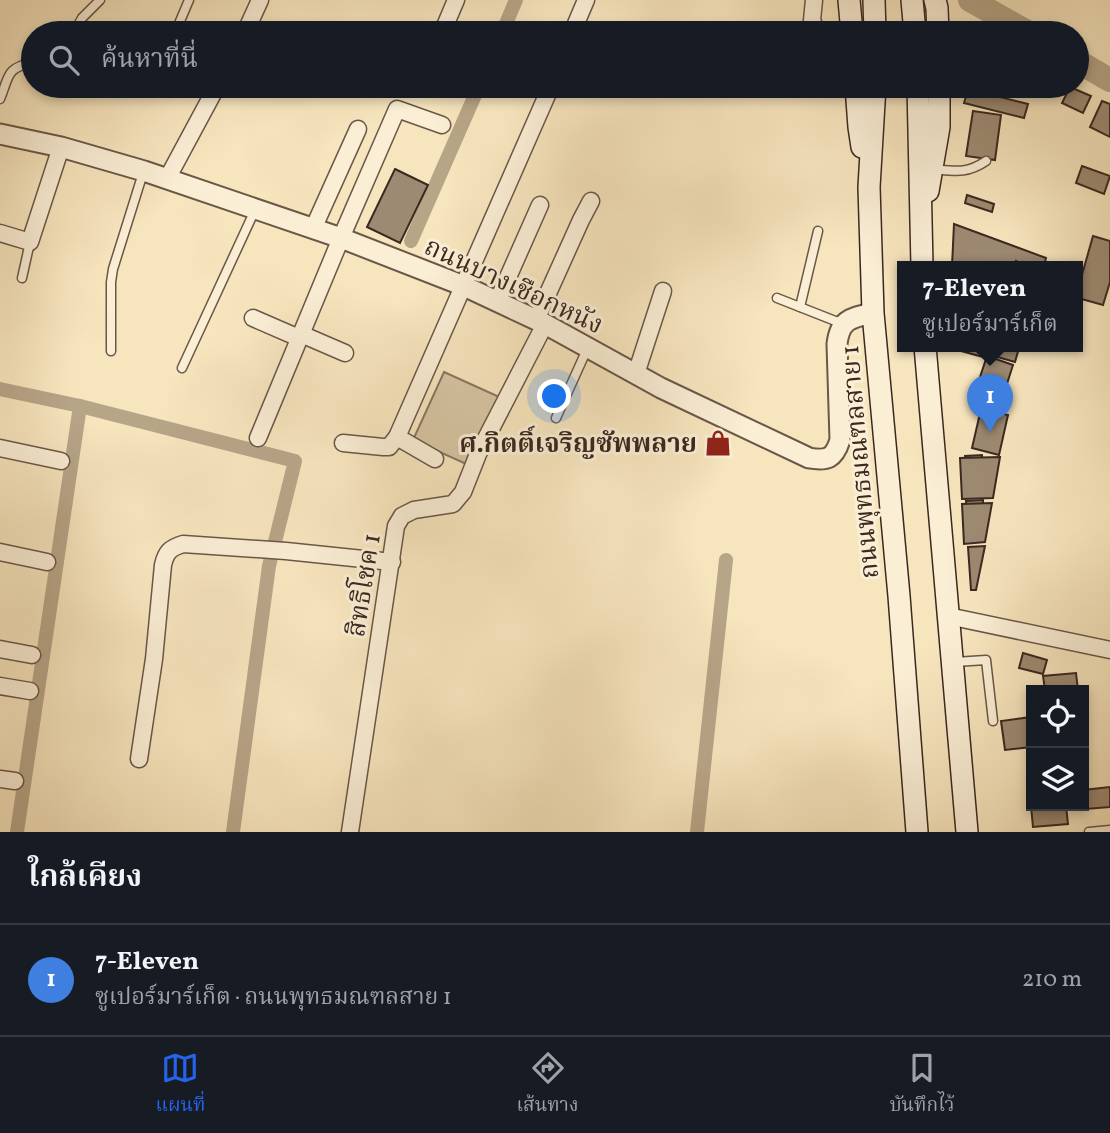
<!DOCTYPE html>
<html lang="th">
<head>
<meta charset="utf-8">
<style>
  body { margin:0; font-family:Vollkorn,"Noto Serif Thai",serif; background:#242831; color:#f1f3f6 }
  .controls { position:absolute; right:21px; bottom:21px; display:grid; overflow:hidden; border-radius:0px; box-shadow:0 4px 10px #0003 }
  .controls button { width:63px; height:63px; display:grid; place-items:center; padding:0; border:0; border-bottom:2px solid #363941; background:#171b24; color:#f1f3f6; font:35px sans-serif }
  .you { position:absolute; left:555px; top:397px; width:24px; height:24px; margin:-18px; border:5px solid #fff; border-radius:50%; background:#1a73e8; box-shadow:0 0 0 10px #1a73e833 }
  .badge { display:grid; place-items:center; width:46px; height:46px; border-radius:50%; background:#2563eb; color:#fff; font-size:23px; font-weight:700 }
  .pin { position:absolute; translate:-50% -58px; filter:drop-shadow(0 2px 4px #0008) }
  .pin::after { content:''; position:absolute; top:37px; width:24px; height:21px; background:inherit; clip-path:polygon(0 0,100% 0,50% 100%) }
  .popup { position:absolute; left:897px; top:261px; width:186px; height:91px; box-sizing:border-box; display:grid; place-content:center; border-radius:0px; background:#171b24; filter:drop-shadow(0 2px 5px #0005); font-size:23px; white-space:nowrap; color:#9ea1a6 }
  .popup b { font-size:26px; color:#f1f3f6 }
  .popup::after { content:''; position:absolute; left:50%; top:100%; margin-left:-14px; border:14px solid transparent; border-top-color:#171b24 }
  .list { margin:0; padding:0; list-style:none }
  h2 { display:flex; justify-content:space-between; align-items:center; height:91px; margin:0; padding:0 28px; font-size:30px }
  h2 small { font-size:23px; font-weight:400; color:#9ea1a6 }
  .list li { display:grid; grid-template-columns:46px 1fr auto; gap:21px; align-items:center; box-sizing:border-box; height:112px; padding:0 28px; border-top:2px solid #363941 }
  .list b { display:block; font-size:26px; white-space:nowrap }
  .list p { margin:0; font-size:23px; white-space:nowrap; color:#9ea1a6 }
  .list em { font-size:23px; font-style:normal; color:#9ea1a6 }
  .icon { flex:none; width:38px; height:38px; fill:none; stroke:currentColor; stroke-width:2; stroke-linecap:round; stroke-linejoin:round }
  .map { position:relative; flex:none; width:1110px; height:832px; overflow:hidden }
  .search { position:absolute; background:#171b24; box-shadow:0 4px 10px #0003; left:21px; right:21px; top:21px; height:77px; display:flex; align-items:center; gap:18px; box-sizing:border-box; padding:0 24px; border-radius:38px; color:#9ea1a6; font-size:26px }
  .sheet { height:203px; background:#171b24 }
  nav { display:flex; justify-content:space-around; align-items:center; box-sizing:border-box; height:98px; border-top:2px solid #363941; background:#171b24; font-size:19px; color:#9ea1a6 }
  nav a { display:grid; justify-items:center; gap:4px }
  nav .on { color:#2563eb }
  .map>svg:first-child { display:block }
  .green { fill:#d7c5a3; stroke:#897662; stroke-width:2 }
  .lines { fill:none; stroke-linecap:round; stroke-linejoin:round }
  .canal { stroke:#b7a588; stroke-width:14 }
  .river { stroke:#b7a588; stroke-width:24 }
  .building { fill:#9d8a72; stroke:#3b2820; stroke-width:2 }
  .service-casing { stroke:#6a5748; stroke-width:11 }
  .minor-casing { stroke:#6a5748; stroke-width:19 }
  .tertiary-casing { stroke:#6a5748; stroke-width:23 }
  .secondary-casing { stroke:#3b2820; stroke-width:24 }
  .service { stroke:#faeed5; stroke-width:8 }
  .minor { stroke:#faeed5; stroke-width:16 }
  .tertiary { stroke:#faeed5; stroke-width:19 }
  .secondary { stroke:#faeed5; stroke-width:21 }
  .labels { text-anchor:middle; stroke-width:6; stroke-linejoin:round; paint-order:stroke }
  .street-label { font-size:26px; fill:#3b2820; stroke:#faeed5 }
  .poi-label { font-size:26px; font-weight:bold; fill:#3b2820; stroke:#faeed5; text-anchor:end }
</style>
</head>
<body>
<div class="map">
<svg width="1110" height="832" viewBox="0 0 1110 832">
  <rect width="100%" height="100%" fill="#f7e5be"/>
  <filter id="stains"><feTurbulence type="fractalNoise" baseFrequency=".00286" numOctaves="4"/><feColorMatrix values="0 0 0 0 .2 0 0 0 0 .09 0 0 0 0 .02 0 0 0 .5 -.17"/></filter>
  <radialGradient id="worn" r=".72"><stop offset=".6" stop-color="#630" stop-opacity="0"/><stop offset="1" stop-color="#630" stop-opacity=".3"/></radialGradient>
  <!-- green -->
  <path class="green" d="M444 372 506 400 475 468 413 440Z"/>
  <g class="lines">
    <!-- canal -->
    <g class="canal">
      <path d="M502 33 516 0"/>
      <path d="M411 241 479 86"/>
      <path d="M0 389 80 406 295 461 269 566 233 832"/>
      <path d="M17 832 80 406"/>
      <path d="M697 832 726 560"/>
    </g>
    <!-- river -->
    <g class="river">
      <path d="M970 0 1029 33"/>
      <path d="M1077 61 1110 80"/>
    </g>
  </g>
  <!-- building -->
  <g class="building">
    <path d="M1070 87 1091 96 1083 113 1062 103Z"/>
    <path d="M968 89 1028 104 1024 118 964 103Z"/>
    <path d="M1102 101 1110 104V137L1090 127Z"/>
    <path d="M973 111 1001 115 995 160 966 156Z"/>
    <path d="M1082 166 1110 176 1104 194 1076 183Z"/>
    <path d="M395 169 428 185 400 243 367 227Z"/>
    <path d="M967 195 994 204 992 212 965 203Z"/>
    <path d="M954 224 1046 258 1044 266H1028L1016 261 1015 266H952Z"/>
    <path d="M1093 236 1110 241V282L1103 305 1078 298V289Z"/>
    <path d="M962 346H986L983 357 961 351Z"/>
    <path d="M989 346H1013L1019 348 1015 362 987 354Z"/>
    <path d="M987 356 1013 365 1005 390 999 388 996 398 983 394 986 385 978 383Z"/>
    <path d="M981 409 1008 415 999 455 972 448Z"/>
    <path d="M982 455 984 491 966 492 965 456Z"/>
    <path d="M1000 457 993 498 962 499 960 458Z"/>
    <path d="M983 500 985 536 968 537 966 501Z"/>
    <path d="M992 503 985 542 964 544 962 504Z"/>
    <path d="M985 546 976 590H971L968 547Z"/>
    <path d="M1023 653 1047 660 1043 674 1019 668Z"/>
    <path d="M1076 673 1078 690H1045L1043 676Z"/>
    <path d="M1031 717V747L1005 750 1001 721Z"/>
    <path d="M1110 787V807L1086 809 1084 790Z"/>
    <path d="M1031 794V806H1066L1068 824 1033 827 1030 795Z"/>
  </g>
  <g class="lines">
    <!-- service casing -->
    <g class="service-casing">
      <g id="service">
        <path d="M74 33 82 18 100 0"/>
        <path d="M175 33 189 0"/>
        <path d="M0 99C10 75 5 69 33 62"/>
        <path d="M933 169C955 171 967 174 986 161"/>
        <path d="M22 278 30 242"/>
        <path d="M777 298 843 324"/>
        <path d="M800 307 818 231"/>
        <path d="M111 351V282L113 269 143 173"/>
        <path d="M182 368 255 210"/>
        <path d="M556 418 588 347"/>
        <path d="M955 662 986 660 993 721"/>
        <path d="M1089 832 1110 830"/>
      </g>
    </g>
    <!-- minor casing -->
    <g class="minor-casing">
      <g id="minor">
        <path d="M814 0 812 20 817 33"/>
        <path d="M245 33 260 0"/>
        <path d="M442 33 456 0"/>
        <path d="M572 33 586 0"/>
        <path d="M167 179 217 86"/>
        <path d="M313 229 358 129"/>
        <path d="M0 233 30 242 61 147"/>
        <path d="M497 302 540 205"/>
        <path d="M253 318 299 338"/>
        <path d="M536 320 581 220 591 201"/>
        <path d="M301 334 345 353"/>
        <path d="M636 374 663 291"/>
        <path d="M397 437 551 86"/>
        <path d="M258 438 341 238 397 109 442 125"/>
        <path d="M343 443 383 447H389L397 437 435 459"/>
        <path d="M0 448 61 461"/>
        <path d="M0 552 47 562"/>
        <path d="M948 616 1110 650"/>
        <path d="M0 649 32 655"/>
        <path d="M0 686 30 691"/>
        <path d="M139 759 154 659 163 565C166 552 170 548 183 544L286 551 392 562"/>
        <path d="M0 779 15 781"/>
        <path d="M350 832 396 526 402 516 414 510 453 504 463 492 478 454 545 324"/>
      </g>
    </g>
    <!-- tertiary casing -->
    <g class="tertiary-casing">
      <path id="tertiary" d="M0 134 61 147 144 171 341 238 464 286 545 324 661 388 809 458C827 461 834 459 840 440L837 344C840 319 851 318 873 313"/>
    </g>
    <!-- secondary casing -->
    <g class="secondary-casing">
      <g id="secondary">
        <path d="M849 0 852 33"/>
        <path d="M874 0 875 33"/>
        <path d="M912 0 915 33"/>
        <path d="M935 0 937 8 938 33"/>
        <path d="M856 86 859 127 862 147"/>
        <path d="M875 86 869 187 873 313 899 596 917 832"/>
        <path d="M918 86 922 266"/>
        <path d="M928 191 939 127V86"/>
        <path d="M925 346 967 832"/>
      </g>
    </g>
    <!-- service -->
    <use href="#service" class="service"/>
    <!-- minor -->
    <use href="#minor" class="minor"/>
    <!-- tertiary -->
    <use href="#tertiary" class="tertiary"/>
    <!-- secondary -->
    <use href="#secondary" class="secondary"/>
  </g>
  <!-- icons -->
  <defs>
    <g id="shop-bare" transform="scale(2.1)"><path d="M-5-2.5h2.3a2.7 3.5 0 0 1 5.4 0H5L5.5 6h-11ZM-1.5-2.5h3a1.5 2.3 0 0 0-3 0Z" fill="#8f2418" stroke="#faeed5" stroke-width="2.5" paint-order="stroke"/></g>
  </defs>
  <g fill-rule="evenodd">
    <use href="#shop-bare" x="718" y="443"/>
  </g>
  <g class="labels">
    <!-- street labels -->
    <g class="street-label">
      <text transform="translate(514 285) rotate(25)" y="9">ถนนบางเชือกหนัง</text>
      <text transform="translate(859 462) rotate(-95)" y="9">ถนนพุทธมณฑลสาย 1</text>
      <text transform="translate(363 585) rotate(-81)" y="9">สิทธิโชค 1</text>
    </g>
    <!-- poi labels -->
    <g class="poi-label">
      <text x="697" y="452">ศ.กิตติ์เจริญซัพพลาย</text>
    </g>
  </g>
  <rect width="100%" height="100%" filter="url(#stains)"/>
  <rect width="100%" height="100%" fill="url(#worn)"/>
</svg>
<div class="controls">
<button><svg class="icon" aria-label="locate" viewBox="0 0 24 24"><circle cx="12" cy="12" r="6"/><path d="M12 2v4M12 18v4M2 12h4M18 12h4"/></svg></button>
<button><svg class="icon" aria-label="layers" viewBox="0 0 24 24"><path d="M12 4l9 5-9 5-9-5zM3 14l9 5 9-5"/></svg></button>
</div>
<div class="you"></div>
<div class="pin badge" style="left:990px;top:432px;background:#3f7fe0">1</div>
<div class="popup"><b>7-Eleven</b>ซูเปอร์มาร์เก็ต</div>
<div class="search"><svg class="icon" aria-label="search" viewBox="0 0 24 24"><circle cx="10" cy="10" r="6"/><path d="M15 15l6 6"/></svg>ค้นหาที่นี่</div>
</div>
<section class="sheet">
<h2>ใกล้เคียง<small></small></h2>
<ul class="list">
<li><span class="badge" style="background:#3f7fe0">1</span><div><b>7-Eleven</b><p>ซูเปอร์มาร์เก็ต · ถนนพุทธมณฑลสาย 1</p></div><em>210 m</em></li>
</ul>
</section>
<nav>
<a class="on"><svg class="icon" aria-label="map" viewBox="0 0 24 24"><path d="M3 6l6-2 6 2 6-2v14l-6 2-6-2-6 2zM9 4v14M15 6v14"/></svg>แผนที่</a>
<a><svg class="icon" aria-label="directions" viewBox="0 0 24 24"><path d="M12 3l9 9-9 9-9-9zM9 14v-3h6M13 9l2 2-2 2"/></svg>เส้นทาง</a>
<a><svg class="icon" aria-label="saved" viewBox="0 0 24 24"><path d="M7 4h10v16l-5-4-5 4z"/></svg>บันทึกไว้</a>
</nav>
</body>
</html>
